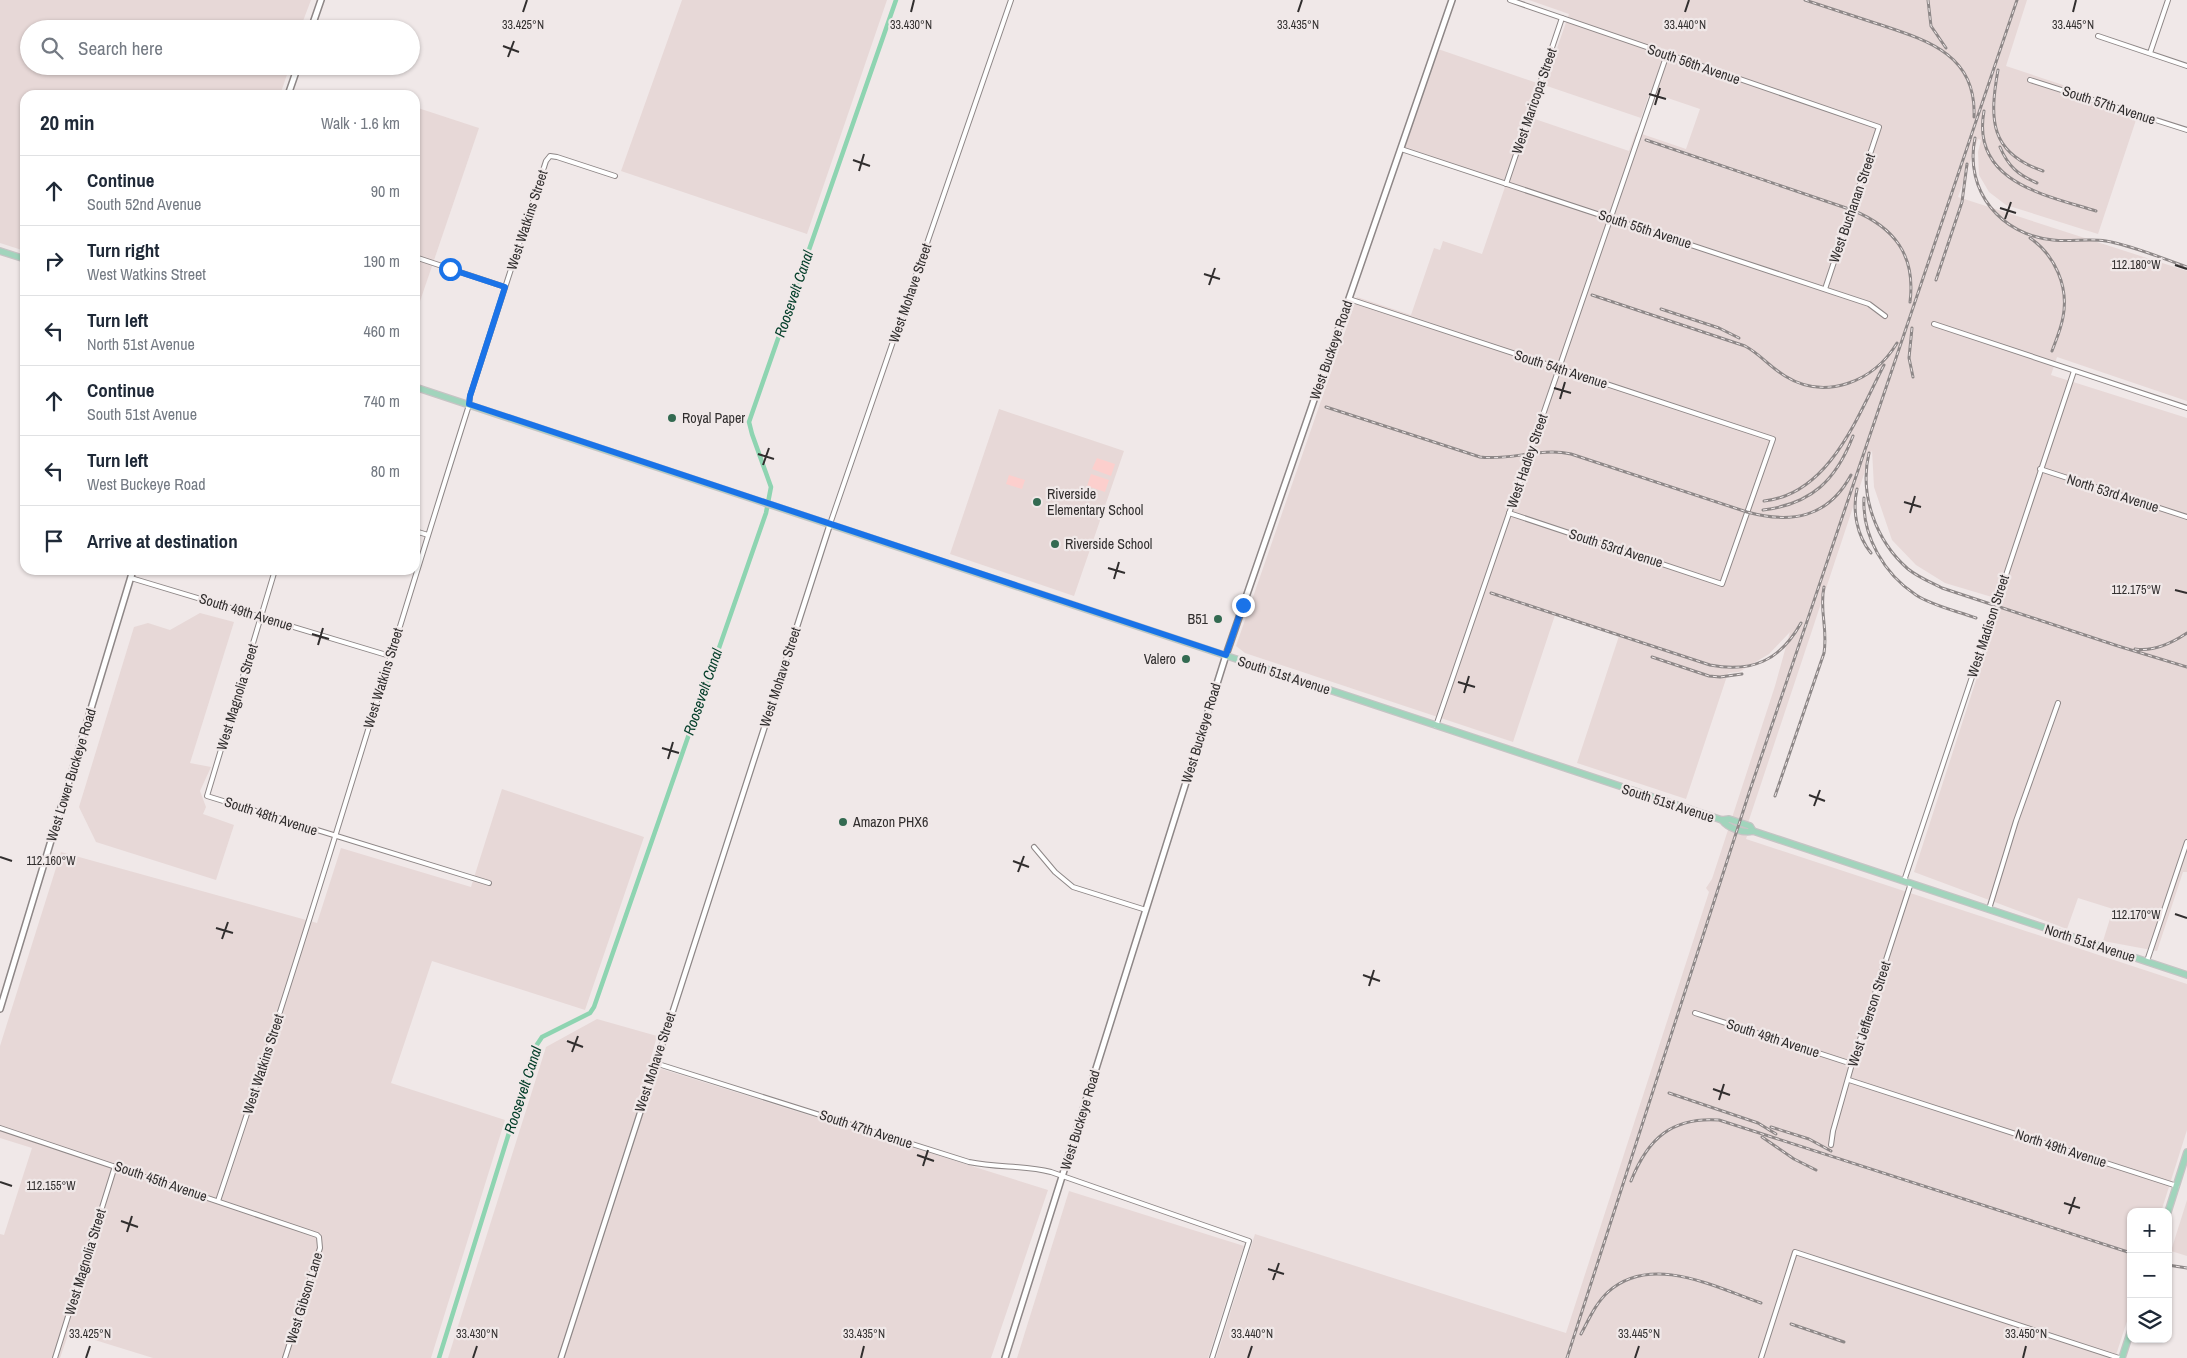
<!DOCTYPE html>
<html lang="en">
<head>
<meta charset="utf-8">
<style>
  body { margin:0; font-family:"Archivo Narrow",sans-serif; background:#f2f2f3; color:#1f2937 }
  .controls { position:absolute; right:15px; bottom:15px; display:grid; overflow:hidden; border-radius:10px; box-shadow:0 1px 4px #0004 }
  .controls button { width:45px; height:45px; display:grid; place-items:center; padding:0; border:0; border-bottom:1px solid #e0e1e3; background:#fff; color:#1f2937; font:25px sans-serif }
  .stop { position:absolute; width:15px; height:15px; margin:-11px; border:4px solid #1a73e8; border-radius:50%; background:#fff }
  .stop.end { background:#1a73e8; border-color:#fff; box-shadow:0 1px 5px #0008 }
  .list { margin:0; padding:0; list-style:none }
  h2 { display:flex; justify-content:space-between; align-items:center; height:65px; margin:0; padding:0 20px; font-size:21px }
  h2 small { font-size:16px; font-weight:400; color:#747a83 }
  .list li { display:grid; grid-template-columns:32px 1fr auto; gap:15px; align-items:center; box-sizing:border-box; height:70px; padding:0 20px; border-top:1px solid #e0e1e3 }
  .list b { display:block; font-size:19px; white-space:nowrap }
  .list p { margin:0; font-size:16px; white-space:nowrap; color:#747a83 }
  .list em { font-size:16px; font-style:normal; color:#747a83 }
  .icon { flex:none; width:28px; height:28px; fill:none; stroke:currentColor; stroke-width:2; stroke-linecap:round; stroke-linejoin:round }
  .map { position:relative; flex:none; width:2187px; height:1358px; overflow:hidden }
  .search { position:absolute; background:#fff; box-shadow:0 1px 4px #0004; left:20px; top:20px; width:400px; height:55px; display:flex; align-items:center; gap:12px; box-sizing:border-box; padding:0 18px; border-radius:28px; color:#747a83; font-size:19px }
  .panel { position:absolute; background:#fff; box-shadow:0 1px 4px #0004; left:20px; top:90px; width:400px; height:485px; border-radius:15px }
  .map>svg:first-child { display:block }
  .built { fill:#e7d8d7 }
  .green { fill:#fccfcd }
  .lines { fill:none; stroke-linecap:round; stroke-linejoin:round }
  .canal { stroke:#8ed4b1; stroke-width:4.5 }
  .minor-casing { stroke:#8e8787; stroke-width:6 }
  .tertiary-casing { stroke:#8e8787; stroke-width:7 }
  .secondary-casing { stroke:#8e8787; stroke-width:8 }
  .primary-casing { stroke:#c5c4c4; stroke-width:8 }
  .minor { stroke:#fff; stroke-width:4 }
  .tertiary { stroke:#fff; stroke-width:4.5 }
  .secondary { stroke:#fff; stroke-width:5 }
  .primary { stroke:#a1d4bc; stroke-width:5.5 }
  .rail-casing { stroke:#8e8888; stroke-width:3 }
  .rail { stroke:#f0e8e8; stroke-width:1; stroke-dasharray:4; stroke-linecap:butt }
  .route { stroke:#1a73e8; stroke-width:6 }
  .ticks { fill:none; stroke:#312e2e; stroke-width:2 }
  .poi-dot { fill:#336a51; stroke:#f0e8e8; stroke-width:2 }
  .labels { text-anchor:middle; stroke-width:4.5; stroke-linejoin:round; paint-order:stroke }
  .street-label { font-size:14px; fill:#312e2e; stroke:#f0e8e8 }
  .poi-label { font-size:14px; fill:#312e2e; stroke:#f0e8e8; text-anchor:start }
  .water-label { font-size:15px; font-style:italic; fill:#003c27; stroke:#f0e8e8 }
  .ticks-label { font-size:12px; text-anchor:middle; fill:#312e2e; stroke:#f0e8e8; stroke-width:4.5; stroke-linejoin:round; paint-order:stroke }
</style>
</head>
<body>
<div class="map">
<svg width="2187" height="1358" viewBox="0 0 2187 1358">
  <rect width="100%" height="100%" fill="#f0e8e8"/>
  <!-- built -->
  <g class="built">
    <path d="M0 0H311L300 29H29V66H290L280 95H25V251L0 243Z"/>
    <path d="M682 0H887L807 234 621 171Z"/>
    <path d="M1529 0H2027L2006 66 2072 88 2070 97 2137 117 2098 234 2006 205 1989 192 1979 175 1978 152 1981 140 1978 139 1958 197 2187 271V401L2057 357 2051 375 2187 418V872H2183L2157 951 2103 941 2113 909 2078 898 2067 929 1914 872 2002 600 1945 583 1916 565 1892 540 1874 487 1872 450 1744 835 1747 836 1746 839 2187 984V1130L2161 1212H2131V1309L2115 1358H1216L1255 1234 1566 1333 1709 892 1706 888 1712 879 1775 686 1790 632 1769 654 1739 672 1728 673 1686 799 1577 763 1619 636 1555 615 1513 742 1245 653 1236 646 1357 297 1411 315 1434 248 1440 250 1443 241 1482 254 1506 184 1404 148 1438 49 1540 84 1529 117 1629 151 1636 132 1686 149 1700 109 1650 92 1641 118 1544 85 1569 14Z"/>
    <path d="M415 107 479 128 415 316Z"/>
    <path d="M999 409 1124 451 1074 596 950 554Z"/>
    <path d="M200 613 234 622 190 763 211 767 200 791 206 807 203 814 234 825 216 880 96 842 79 807 134 627 148 623 170 630Z"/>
    <path d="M502 789 644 837 585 1010 432 961 391 1083 505 1120 431 1358H153L69 1332 60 1358H0V1234L4 1235 32 1148 0 1138V1046L61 852 317 923 341 848 471 887Z"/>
    <path d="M597 1019 657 1036 649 1065 1048 1190 991 1358H448L546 1047Z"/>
    <path d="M1069 1191 1244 1246 1208 1358H1017Z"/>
    <path d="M2187 1200V1256L2171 1251Z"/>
  </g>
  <!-- green -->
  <g class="green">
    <path d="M1097 458 1115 464 1111 476 1092 469Z"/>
    <path d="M1091 474 1109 480 1105 492 1087 486Z"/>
    <path d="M1009 475 1025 480 1022 489 1006 484Z"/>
  </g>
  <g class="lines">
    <!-- canal -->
    <path class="canal" d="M439 1358 536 1046 542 1037 590 1013 594 1007 766 513 771 487 752 434 749 422 896 0"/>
    <!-- minor casing -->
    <g class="minor-casing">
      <g id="minor">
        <path d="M1510 0 1879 127 1825 289"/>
        <path d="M2098 36 2187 66"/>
        <path d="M2150 53 2168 0"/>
        <path d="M2030 80 2187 130"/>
        <path d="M1401 149 1869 304 1885 316"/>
        <path d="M1506 184 1562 18"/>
        <path d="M415 257 505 287"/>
        <path d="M1349 299 1773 439 1722 584 1509 513"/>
        <path d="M1934 324 2187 408"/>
        <path d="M2040 469 2187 517"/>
        <path d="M830 524 1011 0"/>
        <path d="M415 531 428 535"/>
        <path d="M275 570 207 796 489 883"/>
        <path d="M131 578 390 656"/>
        <path d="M1436 726 1667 54"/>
        <path d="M1034 847 1055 872 1073 887 1146 910"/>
        <path d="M1904 881 2074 371"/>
        <path d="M1989 909 2016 821 2058 703"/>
        <path d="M2147 961 2187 842"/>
        <path d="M1695 1013 1852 1064"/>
        <path d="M655 1063 969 1162C997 1168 1024 1165 1051 1172L1249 1241 1212 1358"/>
        <path d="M1849 1080 2177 1186"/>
        <path d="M0 1128 317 1235 319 1237 320 1248 285 1358"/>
        <path d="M1831 1145 1833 1131 1852 1064 1911 883"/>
        <path d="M218 1201C307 937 385 670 469 405L470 396 546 161 550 156 557 157 615 176"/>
        <path d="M55 1358 115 1166"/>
        <path d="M1761 1358 1795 1252 2119 1358"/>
      </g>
    </g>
    <!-- tertiary casing -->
    <g class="tertiary-casing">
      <path id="tertiary" d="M561 1358 830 524"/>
    </g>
    <!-- secondary casing -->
    <g class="secondary-casing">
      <g id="secondary">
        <path d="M311 29 321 0"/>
        <path d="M288 95 298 66"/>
        <path d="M0 1009 133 570"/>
        <path d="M1005 1358 1226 655 1452 0"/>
      </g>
    </g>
    <!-- primary casing -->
    <g class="primary-casing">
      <g id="primary">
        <path d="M0 251 25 259"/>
        <path d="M415 387 1686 808 1722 820 1729 819 1750 826 1753 831"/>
        <path d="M1722 820C1728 828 1744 834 1753 831L2187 975"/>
        <path d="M2168 1212 2187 1152"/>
        <path d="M2122 1358 2131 1330"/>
      </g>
    </g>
    <!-- minor -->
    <use href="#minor" class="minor"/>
    <!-- tertiary -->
    <use href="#tertiary" class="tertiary"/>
    <!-- secondary -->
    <use href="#secondary" class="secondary"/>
    <!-- primary -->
    <use href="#primary" class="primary"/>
    <!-- rail casing -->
    <g class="rail-casing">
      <g id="rail">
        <path d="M1805 0C1829 8 1853 16 1878 24 1926 40 1977 54 1974 117"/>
        <path d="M1928 0 1931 26 1946 48"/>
        <path d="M1998 70C1989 120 1990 153 2043 171"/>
        <path d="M1984 111C1971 182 2045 195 2096 211"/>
        <path d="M1975 138C1964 191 2001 235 2053 240 2071 242 2089 238 2106 241 2134 246 2161 258 2187 267"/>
        <path d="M1646 140 1852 210C1894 227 1916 255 1910 302"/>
        <path d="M2000 147C2008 166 2018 175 2037 183"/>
        <path d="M2030 238C2055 255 2069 287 2063 317 2061 329 2056 340 2052 351"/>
        <path d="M1936 280 1962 202 1967 164"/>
        <path d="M1592 295 1745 346C1760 354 1770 367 1785 376 1825 401 1874 382 1897 343"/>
        <path d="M1661 309 1719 328 1739 338"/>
        <path d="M1912 328 1909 358 1913 377"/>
        <path d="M1326 407 1480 457C1511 461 1540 447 1571 454L1747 512C1791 524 1828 518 1851 475"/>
        <path d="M1869 453C1859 495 1876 541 1908 569 1918 577 1930 582 1942 588L2118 646 2187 667"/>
        <path d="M1857 489C1852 511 1857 536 1871 553"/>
        <path d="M1864 498C1862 536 1884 574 1916 595 1933 606 1957 611 1976 618"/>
        <path d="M1764 501C1830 494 1858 415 1884 365"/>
        <path d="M1763 510C1812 504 1836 480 1853 436"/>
        <path d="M1491 593 1710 665C1751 673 1780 661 1801 623"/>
        <path d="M2135 649C2153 652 2172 643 2187 633"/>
        <path d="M1652 657 1709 676 1720 677 1742 674"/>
        <path d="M1775 796 1824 653C1828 628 1819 610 1824 587"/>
        <path d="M1669 1093 1758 1123 1776 1134"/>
        <path d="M1771 1127 1809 1139 1831 1151"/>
        <path d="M1762 1137 1794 1159 1816 1170"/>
        <path d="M1631 1181C1648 1138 1672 1117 1719 1120L2131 1253"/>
        <path d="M2168 1265 2187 1268"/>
        <path d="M1791 1324 1844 1342"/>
        <path d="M1581 1334C1589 1319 1596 1303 1608 1292 1651 1253 1715 1287 1761 1303"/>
        <path d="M1567 1358 1749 793 2017 0"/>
      </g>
    </g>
    <!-- rail -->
    <use href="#rail" class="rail"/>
  </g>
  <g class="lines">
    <!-- route -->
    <path class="route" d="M450 269 505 287 470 396 469 404 1226 655 1243 605"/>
  </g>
  <!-- ticks -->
  <path class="ticks" d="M523 12 527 0M911 12 914 0M1298 12 1302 0M1685 12 1689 0M2073 12 2076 0M503 46 519 52M508 57 514 41M1649 94 1666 99M1655 105 1660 88M853 160 870 166M859 171 864 154M2000 208 2016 213M2005 219 2011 202M2175 265 2187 269M1204 274 1220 279M1209 285 1215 268M1554 388 1571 393M1560 399 1565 382M758 454 774 459M763 465 769 448M1904 502 1921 507M1910 513 1915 496M1108 568 1125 573M1114 579 1119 562M2175 590 2187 593M312 634 329 639M318 645 323 628M1458 682 1475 687M1464 693 1469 676M662 748 679 753M668 759 673 742M1809 795 1825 801M1814 806 1820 790M0 857 12 861M1013 861 1029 867M1018 872 1024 856M2175 914 2187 918M216 928 233 933M222 939 228 922M1363 975 1380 981M1369 986 1374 970M567 1041 583 1047M572 1052 578 1036M1713 1089 1730 1095M1719 1100 1724 1084M917 1155 934 1161M923 1166 928 1150M0 1182 12 1186M2064 1203 2080 1208M2069 1214 2075 1197M121 1221 138 1227M127 1232 132 1216M1268 1269 1284 1274M1273 1280 1279 1263M86 1358 90 1346M473 1358 477 1346M861 1358 864 1346M1248 1358 1252 1346M1635 1358 1639 1346M2023 1358 2026 1346"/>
  <!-- markers -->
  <g class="poi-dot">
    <circle cx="672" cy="418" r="5"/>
    <circle cx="1037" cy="502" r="5"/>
    <circle cx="1055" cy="544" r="5"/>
    <circle cx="1218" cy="619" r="5"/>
    <circle cx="1186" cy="659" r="5"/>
    <circle cx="843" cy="822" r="5"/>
  </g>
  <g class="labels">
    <!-- street labels -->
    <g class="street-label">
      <text transform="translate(1694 64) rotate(19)" y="5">South 56th Avenue</text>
      <text transform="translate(1534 101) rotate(-71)" y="5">West Maricopa Street</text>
      <text transform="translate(2109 105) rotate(18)" y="5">South 57th Avenue</text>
      <text transform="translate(1852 208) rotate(-71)" y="5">West Buchanan Street</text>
      <text transform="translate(527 220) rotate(-72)" y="5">West Watkins Street</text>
      <text transform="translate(1645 229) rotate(18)" y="5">South 55th Avenue</text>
      <text transform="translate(910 293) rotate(-71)" y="5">West Mohave Street</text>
      <text transform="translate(1331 350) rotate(-71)" y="5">West Buckeye Road</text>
      <text transform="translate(1561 369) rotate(18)" y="5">South 54th Avenue</text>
      <text transform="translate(1527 461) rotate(-71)" y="5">West Hadley Street</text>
      <text transform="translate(2113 493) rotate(18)" y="5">North 53rd Avenue</text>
      <text transform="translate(1616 548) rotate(18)" y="5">South 53rd Avenue</text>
      <text transform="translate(246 612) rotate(17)" y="5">South 49th Avenue</text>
      <text transform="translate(1988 626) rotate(-72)" y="5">West Madison Street</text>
      <text transform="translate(1284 675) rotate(18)" y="5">South 51st Avenue</text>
      <text transform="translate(780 677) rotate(-72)" y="5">West Mohave Street</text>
      <text transform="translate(383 678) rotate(-73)" y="5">West Watkins Street</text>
      <text transform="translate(237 697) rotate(-73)" y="5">West Magnolia Street</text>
      <text transform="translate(1201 733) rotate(-73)" y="5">West Buckeye Road</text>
      <text transform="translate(71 775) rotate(-73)" y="5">West Lower Buckeye Road</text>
      <text transform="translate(1668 803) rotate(18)" y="5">South 51st Avenue</text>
      <text transform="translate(271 816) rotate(18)" y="5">South 48th Avenue</text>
      <text transform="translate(2090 943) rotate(18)" y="5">North 51st Avenue</text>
      <text transform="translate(1869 1014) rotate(-72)" y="5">West Jefferson Street</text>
      <text transform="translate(1773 1038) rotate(18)" y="5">South 49th Avenue</text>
      <text transform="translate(655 1062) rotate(-72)" y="5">West Mohave Street</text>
      <text transform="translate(263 1064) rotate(-72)" y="5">West Watkins Street</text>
      <text transform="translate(1080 1120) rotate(-73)" y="5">West Buckeye Road</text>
      <text transform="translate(866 1129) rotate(18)" y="5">South 47th Avenue</text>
      <text transform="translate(2061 1148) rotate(18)" y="5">North 49th Avenue</text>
      <text transform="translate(161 1181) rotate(19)" y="5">South 45th Avenue</text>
      <text transform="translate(85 1262) rotate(-73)" y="5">West Magnolia Street</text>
      <text transform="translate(304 1298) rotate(-73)" y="5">West Gibson Lane</text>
    </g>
    <!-- poi labels -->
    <g class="poi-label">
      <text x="682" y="423">Royal Paper</text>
      <text x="1047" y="499">Riverside<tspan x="1047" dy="16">Elementary School</tspan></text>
      <text x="1065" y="549">Riverside School</text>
      <text x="1208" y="624" text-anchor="end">B51</text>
      <text x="1176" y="664" text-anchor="end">Valero</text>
      <text x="853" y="827">Amazon PHX6</text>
    </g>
    <!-- water labels -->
    <g class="water-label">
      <text transform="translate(794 294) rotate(-71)" y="5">Roosevelt Canal</text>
      <text transform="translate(703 692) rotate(-71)" y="5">Roosevelt Canal</text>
      <text transform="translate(523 1090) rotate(-72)" y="5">Roosevelt Canal</text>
    </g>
  </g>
  <g class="ticks-label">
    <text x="523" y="29">33.425°N</text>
    <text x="911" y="29">33.430°N</text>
    <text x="1298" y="29">33.435°N</text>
    <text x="1685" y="29">33.440°N</text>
    <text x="2073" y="29">33.445°N</text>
    <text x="2136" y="269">112.180°W</text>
    <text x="2136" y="594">112.175°W</text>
    <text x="51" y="865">112.160°W</text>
    <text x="2136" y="919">112.170°W</text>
    <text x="51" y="1190">112.155°W</text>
    <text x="90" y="1338">33.425°N</text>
    <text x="477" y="1338">33.430°N</text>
    <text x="864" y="1338">33.435°N</text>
    <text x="1252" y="1338">33.440°N</text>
    <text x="1639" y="1338">33.445°N</text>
    <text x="2026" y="1338">33.450°N</text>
  </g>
</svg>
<div class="controls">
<button>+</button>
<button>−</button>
<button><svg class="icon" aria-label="layers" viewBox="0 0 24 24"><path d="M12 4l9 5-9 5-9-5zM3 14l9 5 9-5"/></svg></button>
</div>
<div class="stop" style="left:450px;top:269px"></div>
<div class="stop end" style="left:1243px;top:605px"></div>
<div class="search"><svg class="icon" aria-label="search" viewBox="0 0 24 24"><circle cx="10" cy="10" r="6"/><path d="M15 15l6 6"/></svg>Search here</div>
<section class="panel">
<h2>20 min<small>Walk · 1.6 km</small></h2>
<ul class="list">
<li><svg class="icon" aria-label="ahead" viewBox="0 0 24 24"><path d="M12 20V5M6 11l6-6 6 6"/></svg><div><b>Continue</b><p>South 52nd Avenue</p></div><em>90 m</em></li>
<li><svg class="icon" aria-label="right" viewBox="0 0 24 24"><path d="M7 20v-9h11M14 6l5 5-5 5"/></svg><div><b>Turn right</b><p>West Watkins Street</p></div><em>190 m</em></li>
<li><svg class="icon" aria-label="left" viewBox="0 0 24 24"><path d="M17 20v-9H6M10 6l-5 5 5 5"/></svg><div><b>Turn left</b><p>North 51st Avenue</p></div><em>460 m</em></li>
<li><svg class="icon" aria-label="ahead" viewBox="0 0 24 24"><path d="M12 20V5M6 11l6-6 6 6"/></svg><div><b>Continue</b><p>South 51st Avenue</p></div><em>740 m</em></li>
<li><svg class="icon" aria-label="left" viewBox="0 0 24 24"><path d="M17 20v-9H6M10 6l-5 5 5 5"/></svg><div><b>Turn left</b><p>West Buckeye Road</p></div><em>80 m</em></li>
<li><svg class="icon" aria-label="arrive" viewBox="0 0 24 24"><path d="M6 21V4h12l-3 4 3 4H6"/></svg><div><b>Arrive at destination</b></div></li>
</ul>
</section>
</div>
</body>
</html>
